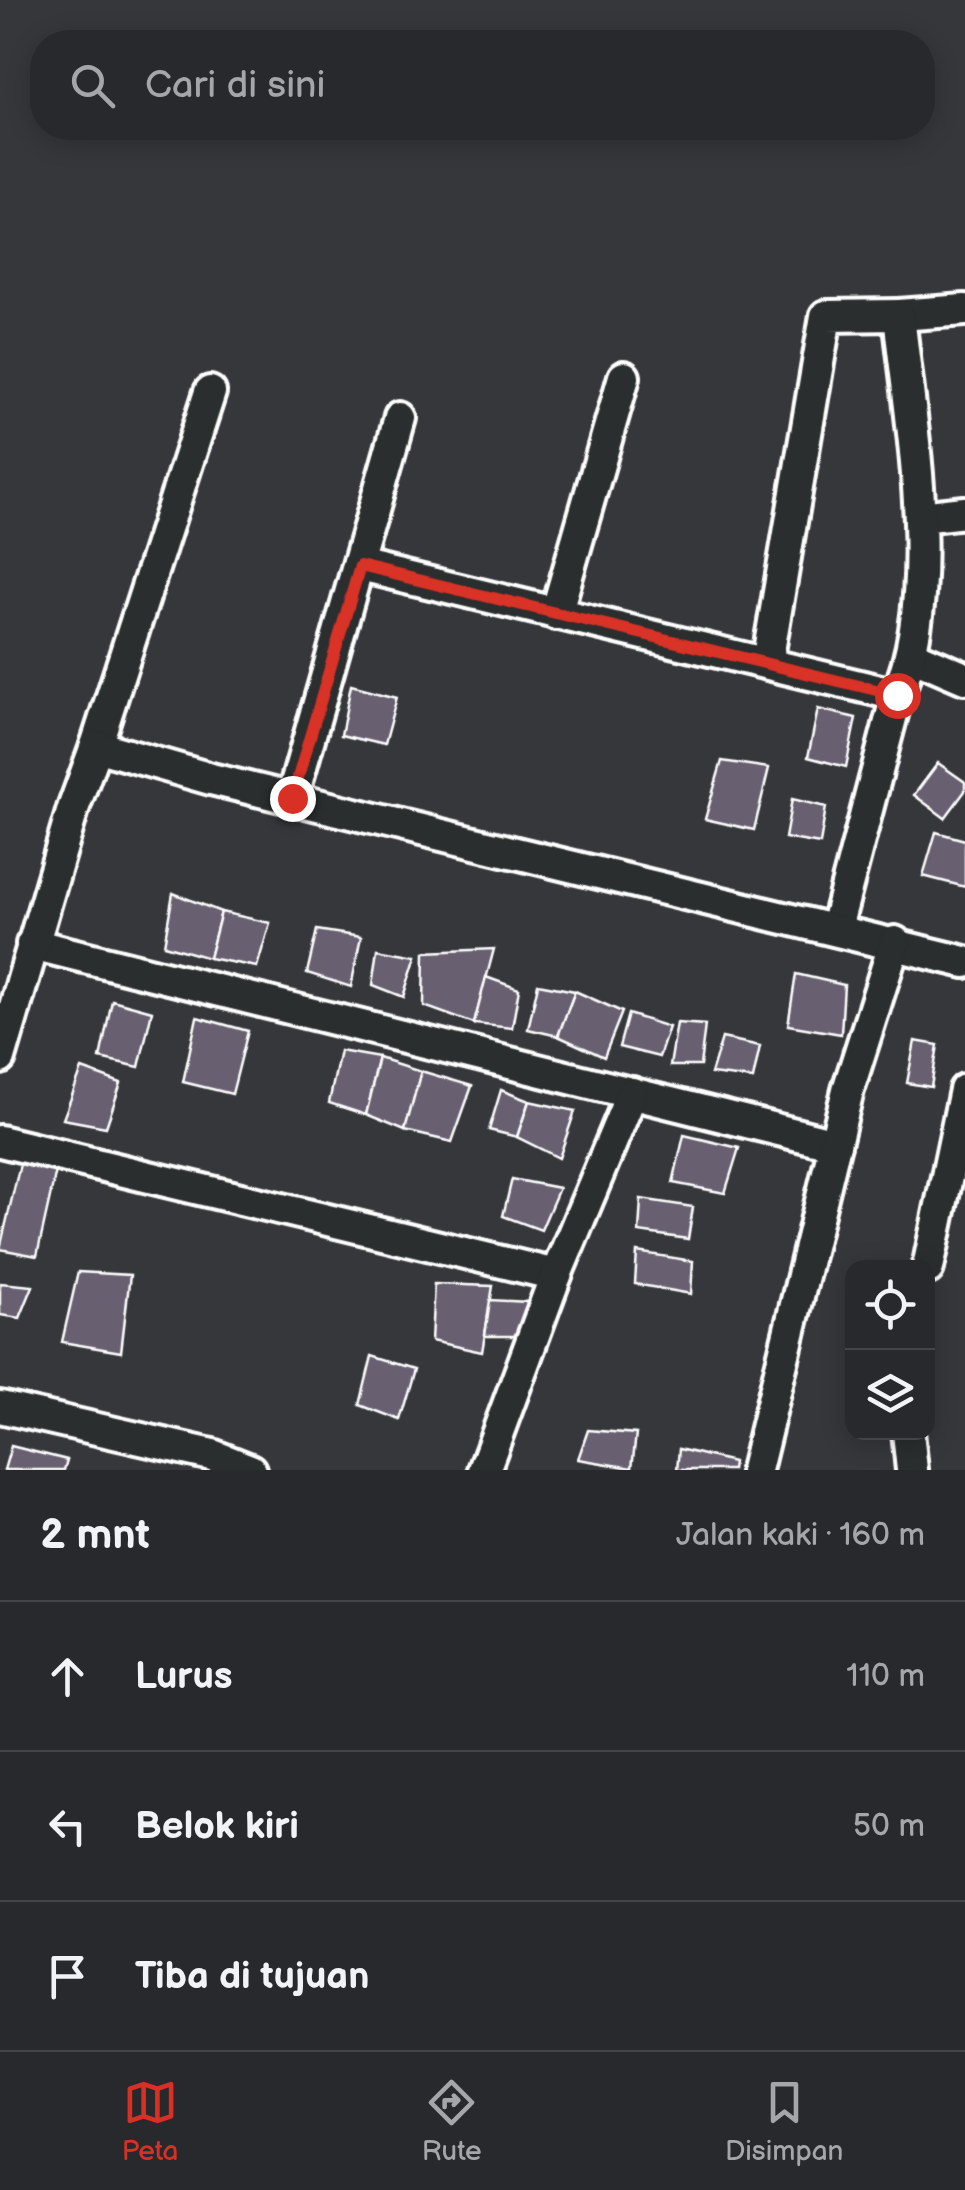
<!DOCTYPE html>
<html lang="id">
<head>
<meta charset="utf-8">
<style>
  body { margin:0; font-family:"Balsamiq Sans",sans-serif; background:#343538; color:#f1f3f6 }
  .controls { position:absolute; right:30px; bottom:30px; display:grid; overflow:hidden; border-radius:20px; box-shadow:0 5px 25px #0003 }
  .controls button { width:90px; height:90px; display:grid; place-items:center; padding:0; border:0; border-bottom:2px solid #444548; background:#28292c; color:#f1f3f6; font:50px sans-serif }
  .stop { position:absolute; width:30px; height:30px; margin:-22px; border:8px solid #d93025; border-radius:50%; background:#fff }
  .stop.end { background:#d93025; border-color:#fff; box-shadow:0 2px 10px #0008 }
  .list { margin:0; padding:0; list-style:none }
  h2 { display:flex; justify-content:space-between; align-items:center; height:130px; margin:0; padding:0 40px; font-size:42px }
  h2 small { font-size:32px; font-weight:400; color:#a5a6a9 }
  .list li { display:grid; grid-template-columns:65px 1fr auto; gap:30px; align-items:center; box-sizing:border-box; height:150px; padding:0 40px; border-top:2px solid #444548 }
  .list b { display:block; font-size:38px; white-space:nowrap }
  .list em { font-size:32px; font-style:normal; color:#a5a6a9 }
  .icon { flex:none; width:55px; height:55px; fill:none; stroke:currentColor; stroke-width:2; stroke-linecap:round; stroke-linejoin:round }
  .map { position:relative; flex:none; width:965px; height:1470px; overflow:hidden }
  .search { position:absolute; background:#28292c; box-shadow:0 5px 25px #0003; left:30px; right:30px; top:30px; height:110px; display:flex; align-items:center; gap:25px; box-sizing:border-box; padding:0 35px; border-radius:40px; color:#a5a6a9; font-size:38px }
  .sheet { height:580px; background:#28292c }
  nav { display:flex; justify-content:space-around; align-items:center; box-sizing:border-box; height:140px; border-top:2px solid #444548; background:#28292c; font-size:28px; color:#a5a6a9 }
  nav a { display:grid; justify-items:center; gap:5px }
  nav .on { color:#d93025 }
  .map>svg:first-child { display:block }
  .building { fill:#675e6f; stroke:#fff; stroke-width:2.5 }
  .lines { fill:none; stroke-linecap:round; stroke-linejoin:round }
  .minor-casing { stroke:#fff; stroke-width:38 }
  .minor { stroke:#2a2d2e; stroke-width:30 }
  .route { stroke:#d93025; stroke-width:12 }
</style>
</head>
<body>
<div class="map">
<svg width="965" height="1470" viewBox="0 0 965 1470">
  <rect width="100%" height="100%" fill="#36373b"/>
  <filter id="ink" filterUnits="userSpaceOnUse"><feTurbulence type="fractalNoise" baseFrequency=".01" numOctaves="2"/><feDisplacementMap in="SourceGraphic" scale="20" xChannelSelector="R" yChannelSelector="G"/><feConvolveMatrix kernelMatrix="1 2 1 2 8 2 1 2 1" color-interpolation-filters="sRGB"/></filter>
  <g filter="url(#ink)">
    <!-- building -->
    <g class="building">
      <path d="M351 685 397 697 384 745 341 735Z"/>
      <path d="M818 709 856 718 846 767 808 757Z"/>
      <path d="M722 761 769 768 754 830 705 819Z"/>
      <path d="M938 763 965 782V791L945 818 914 795Z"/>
      <path d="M792 799 826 807 820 844 785 838Z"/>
      <path d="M936 832 965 840V887L923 876Z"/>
      <path d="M173 893 221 912 209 958 164 945Z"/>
      <path d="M221 912 270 923 257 967 209 958Z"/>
      <path d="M317 930 361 937 351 987 307 973Z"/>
      <path d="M378 949 417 956 404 997 373 985Z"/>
      <path d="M494 949 474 1024 424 1006 425 952Z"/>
      <path d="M796 974 844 985 841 1034 788 1025Z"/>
      <path d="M486 977 519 989 512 1028 474 1024Z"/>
      <path d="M538 984 575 991 558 1036 528 1029Z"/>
      <path d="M575 991 622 1012 604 1057 558 1036Z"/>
      <path d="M112 1000 152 1011 139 1067 100 1058Z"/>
      <path d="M628 1014 669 1027 659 1057 619 1047Z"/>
      <path d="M197 1017 248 1031 232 1094 183 1082Z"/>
      <path d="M677 1023 705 1025 700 1066H670Z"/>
      <path d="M722 1038 760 1046 753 1079 711 1074Z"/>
      <path d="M915 1041 938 1045 931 1087 907 1083Z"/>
      <path d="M340 1051 380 1058 366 1115 329 1103Z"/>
      <path d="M380 1058 421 1071 405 1131 366 1115Z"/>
      <path d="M82 1069 121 1083 106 1127 63 1119Z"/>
      <path d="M421 1071 472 1086 452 1142 405 1131Z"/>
      <path d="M501 1090 529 1101 517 1137 489 1130Z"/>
      <path d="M529 1101 575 1111 559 1158 517 1137Z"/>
      <path d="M684 1135 739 1148 725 1193 673 1183Z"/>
      <path d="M20 1164 57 1166 37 1256 0 1249Z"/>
      <path d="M512 1179 559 1188 541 1230 503 1216Z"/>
      <path d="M641 1199 693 1207 688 1239 639 1232Z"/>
      <path d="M637 1252 693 1261 691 1294 635 1284Z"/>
      <path d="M78 1272 130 1275 121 1352 62 1342Z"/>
      <path d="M0 1283 33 1286 20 1318 0 1315Z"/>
      <path d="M434 1284 493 1286 482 1352 431 1341Z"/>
      <path d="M490 1300 528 1302 526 1336H485Z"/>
      <path d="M372 1356 414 1369 399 1420 360 1405Z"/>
      <path d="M588 1430 636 1434 632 1468 578 1459Z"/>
      <path d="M11 1446 67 1460 64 1470H4Z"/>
      <path d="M679 1449 733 1462 732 1470H677Z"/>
    </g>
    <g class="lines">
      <!-- minor casing -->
      <g class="minor-casing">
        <g id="minor">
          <path d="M899 315 965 310"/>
          <path d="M920 517 965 512"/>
          <path d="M360 566 897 695 836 928"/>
          <path d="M556 614 624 377"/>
          <path d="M914 656 965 678"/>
          <path d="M767 663 826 316 899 315C911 428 942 590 897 695"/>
          <path d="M96 746 210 392"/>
          <path d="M292 798 400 418"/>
          <path d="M32 944 835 1144"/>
          <path d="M0 1058 73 809 96 746 211 779 965 962"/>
          <path d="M0 1141 556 1275"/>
          <path d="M928 1268 965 1090"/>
          <path d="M0 1407 212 1455 250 1470"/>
          <path d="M908 1432 912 1470"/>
          <path d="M484 1470 556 1275 632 1093"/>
          <path d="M756 1470 848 1090 895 942"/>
        </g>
      </g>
      <!-- minor -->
      <use href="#minor" class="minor"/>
    </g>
  </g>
  <g class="lines" filter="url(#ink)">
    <!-- route -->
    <path class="route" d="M292 798 360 566 897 695"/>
  </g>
</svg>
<div class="controls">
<button><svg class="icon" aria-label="locate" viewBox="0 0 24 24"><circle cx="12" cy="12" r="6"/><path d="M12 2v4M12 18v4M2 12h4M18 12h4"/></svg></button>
<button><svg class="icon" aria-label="layers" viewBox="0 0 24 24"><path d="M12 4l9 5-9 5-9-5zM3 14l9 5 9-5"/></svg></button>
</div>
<div class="stop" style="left:897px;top:695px"></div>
<div class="stop end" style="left:292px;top:798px"></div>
<div class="search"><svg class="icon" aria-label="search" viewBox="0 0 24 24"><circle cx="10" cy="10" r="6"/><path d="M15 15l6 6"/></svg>Cari di sini</div>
</div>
<section class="sheet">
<h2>2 mnt<small>Jalan kaki · 160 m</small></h2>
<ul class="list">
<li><svg class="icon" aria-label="ahead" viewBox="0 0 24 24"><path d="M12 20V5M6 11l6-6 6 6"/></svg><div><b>Lurus</b></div><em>110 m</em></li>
<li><svg class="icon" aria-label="left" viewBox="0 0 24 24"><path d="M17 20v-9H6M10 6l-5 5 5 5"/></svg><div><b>Belok kiri</b></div><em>50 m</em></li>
<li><svg class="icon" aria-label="arrive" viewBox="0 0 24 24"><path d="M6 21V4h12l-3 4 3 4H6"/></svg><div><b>Tiba di tujuan</b></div></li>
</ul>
</section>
<nav>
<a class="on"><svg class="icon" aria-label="map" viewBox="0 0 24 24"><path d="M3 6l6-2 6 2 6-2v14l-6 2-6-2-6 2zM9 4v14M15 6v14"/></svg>Peta</a>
<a><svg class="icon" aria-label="directions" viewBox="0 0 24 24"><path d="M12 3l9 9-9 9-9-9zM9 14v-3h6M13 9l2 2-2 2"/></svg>Rute</a>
<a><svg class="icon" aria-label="saved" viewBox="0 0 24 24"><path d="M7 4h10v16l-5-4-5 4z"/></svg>Disimpan</a>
</nav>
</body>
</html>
